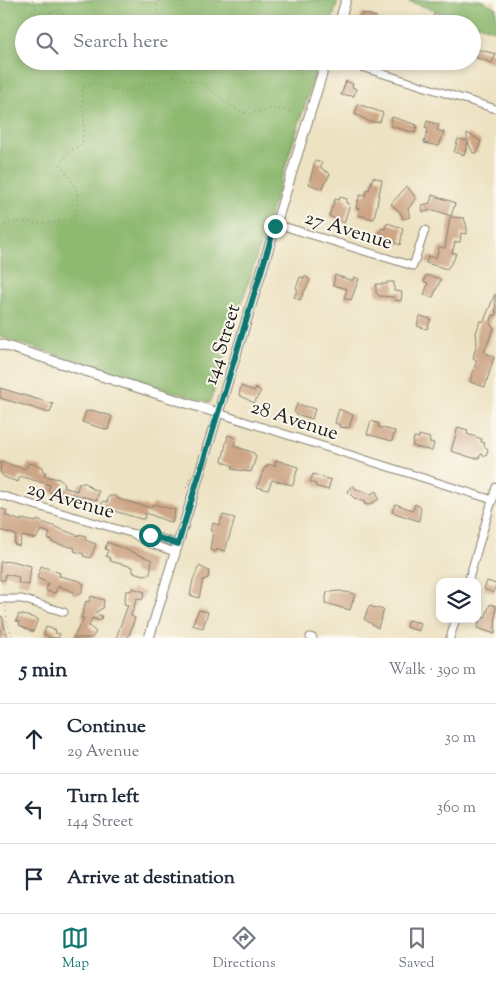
<!DOCTYPE html>
<html lang="en">
<head>
<meta charset="utf-8">
<style>
  body { margin:0; font-family:"Sorts Mill Goudy",serif; background:#f6f6f7; color:#1f2937 }
  .controls { position:absolute; right:15px; bottom:15px; display:grid; overflow:hidden; border-radius:10px; box-shadow:0 2px 8px #0003 }
  .controls button { width:45px; height:45px; display:grid; place-items:center; padding:0; border:0; border-bottom:1px solid #e0e1e3; background:#fff; color:#1f2937; font:25px sans-serif }
  .stop { position:absolute; width:15px; height:15px; margin:-11px; border:4px solid #0f766e; border-radius:50%; background:#fff }
  .stop.end { background:#0f766e; border-color:#fff; box-shadow:0 1px 5px #0008 }
  .list { margin:0; padding:0; list-style:none }
  h2 { display:flex; justify-content:space-between; align-items:center; height:65px; margin:0; padding:0 20px; font-size:21px }
  h2 small { font-size:16px; font-weight:400; color:#747a83 }
  .list li { display:grid; grid-template-columns:32px 1fr auto; gap:15px; align-items:center; box-sizing:border-box; height:70px; padding:0 20px; border-top:1px solid #e0e1e3 }
  .list b { display:block; font-size:19px; white-space:nowrap }
  .list p { margin:0; font-size:16px; white-space:nowrap; color:#747a83 }
  .list em { font-size:16px; font-style:normal; color:#747a83 }
  .icon { flex:none; width:28px; height:28px; fill:none; stroke:currentColor; stroke-width:2; stroke-linecap:round; stroke-linejoin:round }
  .map { position:relative; flex:none; width:496px; height:638px; overflow:hidden }
  .search { position:absolute; background:#fff; box-shadow:0 2px 8px #0003; left:15px; right:15px; top:15px; height:55px; display:flex; align-items:center; gap:12px; box-sizing:border-box; padding:0 18px; border-radius:28px; color:#747a83; font-size:19px }
  .sheet { height:275px; background:#fff }
  nav { display:flex; justify-content:space-around; align-items:center; box-sizing:border-box; height:70px; border-top:1px solid #e0e1e3; background:#fff; font-size:14px; color:#747a83 }
  nav a { display:grid; justify-items:center; gap:2px }
  nav .on { color:#0f766e }
  .map>svg:first-child { display:block }
  .forest { fill:#8eb971; stroke:#556a46 }
  .building { fill:#cda585 }
  .lines { fill:none; stroke-linecap:round; stroke-linejoin:round }
  .minor-casing { stroke:#847f6f; stroke-width:9 }
  .tertiary-casing { stroke:#847f6f; stroke-width:11 }
  .path { stroke:#847f6f; stroke-width:1; stroke-dasharray:1 4; stroke-linecap:butt }
  .minor { stroke:#fff; stroke-width:7 }
  .tertiary { stroke:#fff; stroke-width:9 }
  .route { stroke:#0f766e; stroke-width:6 }
  .labels { text-anchor:middle; stroke-width:4; stroke-linejoin:round; paint-order:stroke }
  .street-label { font-size:20px; fill:#1c1c1c; stroke:#fbf7ec }
</style>
</head>
<body>
<div class="map">
<svg width="496" height="638" viewBox="0 0 496 638">
  <rect width="100%" height="100%" fill="#fbf7ec"/>
  <filter id="ink" filterUnits="userSpaceOnUse"><feTurbulence type="fractalNoise" baseFrequency=".02" numOctaves="2"/><feDisplacementMap in="SourceGraphic" scale="10" xChannelSelector="R" yChannelSelector="G"/><feConvolveMatrix kernelMatrix="1 2 1 2 8 2 1 2 1" color-interpolation-filters="sRGB"/></filter>
  <filter id="wash" filterUnits="userSpaceOnUse"><feTurbulence type="fractalNoise" baseFrequency=".0096" numOctaves="4" result="noise"/><feDisplacementMap in="SourceGraphic" scale="20" xChannelSelector="R" yChannelSelector="G"/><feGaussianBlur stdDeviation="1.12" result="paint"/><feColorMatrix in="noise" values="0 0 0 0 0 0 0 0 0 0 0 0 0 0 0 0 0 1.4 0 .05"/><feComposite in="paint" operator="in"/></filter>
  <g filter="url(#wash)">
    <rect width="100%" height="100%" fill="#ede2c2"/>
    <!-- forest -->
    <g class="forest">
      <path d="M0 0H338L331 24H24V61H319L210 403 0 337Z"/>
      <path d="M405 0H480L496 7V31Z"/>
    </g>
    <g id="blocks">
      <!-- building -->
      <g class="building">
        <path d="M362 13 377 17 375 24H358Z"/>
        <path d="M434 14 447 18 445 24H431Z"/>
        <path d="M472 48 496 54 492 63 472 56Z"/>
        <path d="M346 81 353 84 352 87 356 89 354 96 341 95Z"/>
        <path d="M358 104 383 113 380 122H370L355 114Z"/>
        <path d="M392 117 417 125 415 133 391 126Z"/>
        <path d="M427 121 439 125 437 130 444 132 439 146 424 143 428 129 425 128Z"/>
        <path d="M467 133 481 141 477 153H473L468 142 464 155 454 152 458 139 467 141Z"/>
        <path d="M315 161 322 163 321 168 330 174 322 189 309 184Z"/>
        <path d="M373 177 382 180 374 219 358 215 360 209 356 208 360 195 365 196 367 189 369 190Z"/>
        <path d="M407 186 416 198 408 209 410 217 403 219 400 212 391 204Z"/>
        <path d="M432 195 453 202 455 204 451 216 434 210 423 212 422 205 430 203Z"/>
        <path d="M340 197 347 199 346 203 350 204 344 223 329 216 335 199 339 200Z"/>
        <path d="M450 217 464 218 467 227V234L461 233 460 242H455L452 253H456L454 259 447 269 426 263 428 256 436 258 439 247 445 248Z"/>
        <path d="M387 223 403 228 400 245 379 235 381 228 385 229Z"/>
        <path d="M335 275 350 280H353L354 277 359 279 351 300 344 298 347 289 333 285Z"/>
        <path d="M426 275 441 279 433 297 424 295 428 283 424 282Z"/>
        <path d="M305 276 310 280 300 300 294 297 298 289 296 288 300 277 304 278Z"/>
        <path d="M387 282H394V291L402 292 401 301 394 300V297L379 296 376 293V284H387Z"/>
        <path d="M495 294 496 316 493 315 490 324 494 328 484 352 494 357 485 387 470 382 477 360 473 358 477 342 476 333 480 321H484Z"/>
        <path d="M420 316 431 319 427 329 417 326Z"/>
        <path d="M241 386 254 391 256 388 261 391 254 403 239 395Z"/>
        <path d="M0 388 53 404 50 413 0 398Z"/>
        <path d="M297 404 315 409 312 419 296 414 294 412Z"/>
        <path d="M339 409 353 415 349 428 339 427 340 425 335 423Z"/>
        <path d="M91 410 112 416 108 430 82 422 86 411 91 412Z"/>
        <path d="M371 421 379 424 378 427 395 431 392 441 367 434Z"/>
        <path d="M458 427 468 430 467 434 482 439 481 442 485 443 484 446 488 449 486 456 481 454 479 458H473L451 451Z"/>
        <path d="M228 435 236 438 234 446 254 453 256 457 251 472 232 469 233 466 222 461Z"/>
        <path d="M419 435 430 438 429 442 434 443 432 451 412 446 414 437 419 438Z"/>
        <path d="M276 460 298 467 293 485 272 480 268 490 257 487 265 467H267L268 464 275 466Z"/>
        <path d="M1 462 25 469 29 463 37 465 43 467 42 471 46 472 44 476 59 479 64 483 63 487 77 491 79 483H86L91 488 99 491 97 500 72 494 71 497 56 495 48 491 50 485 20 476 18 482 4 477 0 472Z"/>
        <path d="M313 474 331 480 328 490 315 486 316 484 310 482Z"/>
        <path d="M353 486 356 489 371 494 376 491 379 499 369 505 364 504 365 502 354 498 347 491Z"/>
        <path d="M109 496H116L118 499 151 508 153 504 175 510 172 523 146 513 144 519H141L101 507 103 501 107 502Z"/>
        <path d="M395 504 413 510 415 504 421 507 419 521 392 512Z"/>
        <path d="M0 508 7 511 5 515 21 521V519L36 522 37 520 79 536V534L86 536 85 540 96 544 93 552 90 558 83 556 84 554 74 551 75 548 51 542 52 540 48 539 50 533 41 530 36 539 22 536 19 546 14 544 16 535 0 530Z"/>
        <path d="M223 515 235 518 225 551 217 549 216 552 210 550 213 531H211L213 523 219 525Z"/>
        <path d="M107 542 152 560 150 574 144 575 133 572V567L110 561V558L106 556 108 550 105 549Z"/>
        <path d="M12 561 31 566 29 585 18 583 19 577 5 574V580H0V562Z"/>
        <path d="M41 566 60 573 59 576 80 581 84 584 81 594 73 595 74 592 58 586 55 593 46 591 48 583 37 578Z"/>
        <path d="M199 566 209 571 208 578 203 580 199 598 190 595 193 580Z"/>
        <path d="M487 581 496 584 494 593 484 589Z"/>
        <path d="M132 588 145 592 142 600 137 598 131 616 135 618 128 638H116L128 605 124 604 126 591H131Z"/>
        <path d="M340 591 355 594 350 610 325 603 327 592Z"/>
        <path d="M91 596 104 600 103 608 94 613 102 616 100 621 92 618 89 626 96 632 92 638H73L84 618H81L86 601 89 602Z"/>
        <path d="M490 604 496 606 495 634 477 628 481 617 485 618Z"/>
        <path d="M369 606 384 610 378 628 364 619Z"/>
        <path d="M199 610 208 612 203 628 192 625Z"/>
        <path d="M19 614 38 619 33 632 19 625 20 622 16 621Z"/>
        <path d="M2 616 7 638H0V617Z"/>
        <path d="M408 620 421 623 419 631 406 627Z"/>
        <path d="M46 627 56 630 55 633 60 634 58 638H50L44 634Z"/>
      </g>
    </g>
  </g>
  <g filter="url(#ink)">
    <use href="#blocks" fill-opacity="0" stroke="#847f6f" stroke-width="1"/>
    <g class="lines">
      <!-- minor casing -->
      <g class="minor-casing">
        <g id="minor">
          <path d="M342 61 496 109"/>
          <path d="M275 226 286 227 413 266 425 230"/>
          <path d="M218 413 493 500"/>
          <path d="M0 495 134 534 150 535 178 544"/>
          <path d="M134 534 148 543 175 552"/>
          <path d="M468 582 496 487"/>
          <path d="M0 599H22L64 612"/>
          <path d="M310 637 313 638"/>
          <path d="M450 638 456 619"/>
        </g>
      </g>
      <!-- tertiary casing -->
      <g class="tertiary-casing">
        <g id="tertiary">
          <path d="M339 24 346 0"/>
          <path d="M0 344 218 413"/>
          <path d="M149 638 326 61"/>
        </g>
      </g>
      <!-- path -->
      <g class="path">
        <path d="M32 0 37 7 32 11 37 16 60 10 68 19 76 20 78 24"/>
        <path d="M157 0 158 24"/>
        <path d="M80 24H86"/>
        <path d="M167 61 174 76"/>
        <path d="M175 77 202 83 237 110 251 114C270 106 282 109 301 114"/>
        <path d="M0 227 18 221 38 224 73 220C85 192 74 187 60 163L69 151 82 145 84 126 82 88 94 82 108 88 123 92 146 84 163 82 174 76"/>
        <path d="M186 488 192 471"/>
        <path d="M6 606 7 621 13 638"/>
      </g>
      <!-- minor -->
      <use href="#minor" class="minor"/>
      <!-- tertiary -->
      <use href="#tertiary" class="tertiary"/>
    </g>
  </g>
  <g class="lines" filter="url(#ink)">
    <!-- route -->
    <path class="route" d="M150 535 178 544 275 226"/>
  </g>
  <g class="labels">
    <!-- street labels -->
    <g class="street-label">
      <text transform="translate(349 229) rotate(17)" y="7">27 Avenue</text>
      <text transform="translate(221 344) rotate(-73)" y="7">144 Street</text>
      <text transform="translate(295 419) rotate(18)" y="7">28 Avenue</text>
      <text transform="translate(71 499) rotate(16)" y="7">29 Avenue</text>
    </g>
  </g>
</svg>
<div class="controls">
<button><svg class="icon" aria-label="layers" viewBox="0 0 24 24"><path d="M12 4l9 5-9 5-9-5zM3 14l9 5 9-5"/></svg></button>
</div>
<div class="stop" style="left:150px;top:535px"></div>
<div class="stop end" style="left:275px;top:226px"></div>
<div class="search"><svg class="icon" aria-label="search" viewBox="0 0 24 24"><circle cx="10" cy="10" r="6"/><path d="M15 15l6 6"/></svg>Search here</div>
</div>
<section class="sheet">
<h2>5 min<small>Walk · 390 m</small></h2>
<ul class="list">
<li><svg class="icon" aria-label="ahead" viewBox="0 0 24 24"><path d="M12 20V5M6 11l6-6 6 6"/></svg><div><b>Continue</b><p>29 Avenue</p></div><em>30 m</em></li>
<li><svg class="icon" aria-label="left" viewBox="0 0 24 24"><path d="M17 20v-9H6M10 6l-5 5 5 5"/></svg><div><b>Turn left</b><p>144 Street</p></div><em>360 m</em></li>
<li><svg class="icon" aria-label="arrive" viewBox="0 0 24 24"><path d="M6 21V4h12l-3 4 3 4H6"/></svg><div><b>Arrive at destination</b></div></li>
</ul>
</section>
<nav>
<a class="on"><svg class="icon" aria-label="map" viewBox="0 0 24 24"><path d="M3 6l6-2 6 2 6-2v14l-6 2-6-2-6 2zM9 4v14M15 6v14"/></svg>Map</a>
<a><svg class="icon" aria-label="directions" viewBox="0 0 24 24"><path d="M12 3l9 9-9 9-9-9zM9 14v-3h6M13 9l2 2-2 2"/></svg>Directions</a>
<a><svg class="icon" aria-label="saved" viewBox="0 0 24 24"><path d="M7 4h10v16l-5-4-5 4z"/></svg>Saved</a>
</nav>
</body>
</html>
